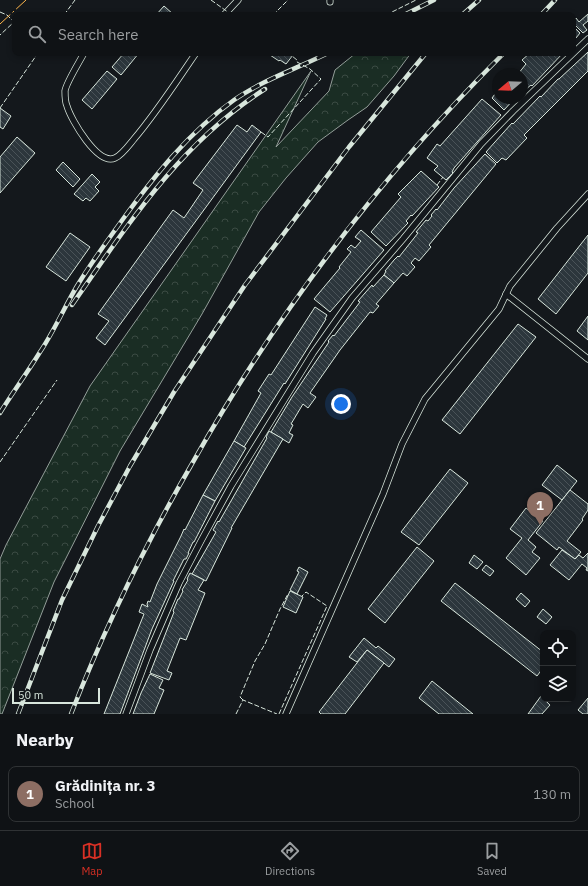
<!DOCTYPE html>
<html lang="en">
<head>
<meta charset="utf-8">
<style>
  body { margin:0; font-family:"IBM Plex Sans",sans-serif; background:#1d2022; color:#f1f3f6 }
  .controls { position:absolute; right:12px; bottom:12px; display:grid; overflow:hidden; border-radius:8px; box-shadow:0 2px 6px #0003 }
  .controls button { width:36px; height:36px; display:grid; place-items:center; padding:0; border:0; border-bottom:1px solid #2f3234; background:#0f1215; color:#f1f3f6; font:20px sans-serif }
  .compass { position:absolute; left:492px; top:68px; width:36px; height:36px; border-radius:50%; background:#0f1215; box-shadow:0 2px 6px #0003; rotate:251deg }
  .scale { position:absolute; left:12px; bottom:10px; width:88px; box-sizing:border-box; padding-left:4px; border:2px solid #d8e6dc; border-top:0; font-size:11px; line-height:14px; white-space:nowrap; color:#d8e6dc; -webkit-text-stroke:3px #14181c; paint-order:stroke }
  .you { position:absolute; left:341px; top:404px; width:14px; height:14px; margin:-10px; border:3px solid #fff; border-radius:50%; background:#1a73e8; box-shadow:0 0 0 6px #1a73e833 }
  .badge { display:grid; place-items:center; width:26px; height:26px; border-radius:50%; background:#d93025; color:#fff; font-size:13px; font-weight:700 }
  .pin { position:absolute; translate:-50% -33px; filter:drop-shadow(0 1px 2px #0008) }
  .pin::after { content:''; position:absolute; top:21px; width:14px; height:12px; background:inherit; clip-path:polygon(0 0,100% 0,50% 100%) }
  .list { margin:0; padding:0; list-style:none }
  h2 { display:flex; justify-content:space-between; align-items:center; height:52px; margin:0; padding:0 16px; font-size:17px }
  h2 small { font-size:13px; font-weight:400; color:#9b9ea0 }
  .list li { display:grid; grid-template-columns:26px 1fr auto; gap:12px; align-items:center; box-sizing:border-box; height:56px; margin:0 8px 8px; padding:0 8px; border:1px solid #2f3234; border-radius:8px }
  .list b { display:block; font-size:15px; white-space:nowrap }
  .list p { margin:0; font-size:13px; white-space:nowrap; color:#9b9ea0 }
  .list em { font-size:13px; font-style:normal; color:#9b9ea0 }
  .icon { flex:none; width:22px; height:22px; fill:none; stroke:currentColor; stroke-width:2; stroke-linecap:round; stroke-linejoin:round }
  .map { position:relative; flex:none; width:588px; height:714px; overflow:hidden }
  .search { position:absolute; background:#0f1215; box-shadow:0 2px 6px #0003; left:12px; right:12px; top:12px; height:44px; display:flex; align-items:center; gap:10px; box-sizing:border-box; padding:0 14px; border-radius:8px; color:#9b9ea0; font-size:15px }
  .sheet { height:116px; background:#0f1215 }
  nav { display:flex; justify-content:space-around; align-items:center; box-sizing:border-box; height:56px; border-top:1px solid #2f3234; background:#0f1215; font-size:11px; color:#9b9ea0 }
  nav a { display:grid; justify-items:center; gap:2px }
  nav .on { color:#d93025 }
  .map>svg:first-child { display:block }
  .forest { fill:url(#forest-crowns); stroke:#939e99 }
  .building { fill:url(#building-back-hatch); stroke:#d8e6dc }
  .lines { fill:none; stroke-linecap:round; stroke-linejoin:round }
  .lane-casing { stroke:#d8e6dc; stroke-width:7 }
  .lane { stroke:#14181c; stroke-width:5.5 }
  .rail-casing { stroke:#d8e6dc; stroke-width:4.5 }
  .rail { stroke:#14181c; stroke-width:3; stroke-dasharray:9; stroke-linecap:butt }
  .fence { stroke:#d8e6dc; stroke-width:1; stroke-dasharray:5 2; stroke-linecap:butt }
  .power { stroke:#ffb74d; stroke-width:1; stroke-dasharray:14 3 2 3; stroke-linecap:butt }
</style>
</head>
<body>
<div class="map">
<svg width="588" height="714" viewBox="0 0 588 714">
  <defs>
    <pattern id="forest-crowns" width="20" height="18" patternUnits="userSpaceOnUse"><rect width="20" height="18" fill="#1a2d24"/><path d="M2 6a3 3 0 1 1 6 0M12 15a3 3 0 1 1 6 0" fill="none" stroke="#3b4b43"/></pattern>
    <pattern id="building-back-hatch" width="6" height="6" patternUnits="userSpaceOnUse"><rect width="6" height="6" fill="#2c363c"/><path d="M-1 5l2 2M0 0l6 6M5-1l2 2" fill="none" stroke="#4a5358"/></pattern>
  </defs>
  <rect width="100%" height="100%" fill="#14181c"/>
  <!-- forest -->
  <path class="forest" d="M356 53H411L394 76 367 107 348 120 318 142 286 178 259 212 202 314 120 451 54 582 2 714H0V559L6 545 90 386 311 71 276 147 329 91 335 70Z"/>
  <!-- building -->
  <g class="building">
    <path d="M164 6 174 15H156Z"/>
    <path d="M588 14V21L583 25 587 30 583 33 573 23V21L576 18 579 22Z"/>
    <path d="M573 26 580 33 576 38 573 35Z"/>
    <path d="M588 52V71L524 135 527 138 506 160 502 158 497 163 486 152 512 123 513 124 540 96 541 97 558 79H559Z"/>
    <path d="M124 53H139L121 75 112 67Z"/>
    <path d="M267 53H289L293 55 286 64 280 60 279 61Z"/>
    <path d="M530 53H563L532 86 531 85 525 90 524 89 522 91V74H518L526 64 522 60Z"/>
    <path d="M107 71 117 79 92 109 82 100Z"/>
    <path d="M498 90V98H515L504 110 492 98Z"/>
    <path d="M482 99 501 115 454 168 452 172 453 173 446 180 434 170 438 166 427 158 437 144 440 146Z"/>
    <path d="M0 108 11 116 3 129 0 127Z"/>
    <path d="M237 125 247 132 252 125 261 132 105 345 96 338 109 321 98 314 173 210 184 218 203 190 193 183Z"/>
    <path d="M17 137 35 153 0 193V157Z"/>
    <path d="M485 154 496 164 429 245 431 247 419 261 415 258 411 263 415 267 407 276 403 273 394 283 384 275 386 271H385L394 260 398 256 399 257 418 233 416 232 426 220 428 221 432 216 431 215 436 209 437 210 454 188Z"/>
    <path d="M63 162 80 179 73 187 56 170Z"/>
    <path d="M421 171 439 187 412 216 411 215 406 221 408 223 386 246 371 232 401 197 398 194Z"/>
    <path d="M92 174 100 182 95 187 99 191 90 201 86 198 83 201 74 194Z"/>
    <path d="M361 230 384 250 330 312 314 299 340 268 339 267 351 252 347 249 351 245 355 248 361 241 355 237Z"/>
    <path d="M70 233 90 247 66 281 46 267Z"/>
    <path d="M588 235V273L556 314 538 299Z"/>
    <path d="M384 275 394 283 376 304 379 306 373 313 370 312 340 350 310 393 316 397 308 408 303 404 291 424 293 425 289 433 293 435 289 443 271 432 292 397 329 342 328 341 333 335 334 336 360 302 358 301 372 285 373 287Z"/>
    <path d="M315 307 327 315 325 319H326L285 384 284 383 244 447 234 441 261 393 258 391 269 374 271 375Z"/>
    <path d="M588 316V340L577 331Z"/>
    <path d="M518 324 536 337 460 434 442 420Z"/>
    <path d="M269 431 283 439 231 528H232L206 581 192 574 216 532 213 530 218 521 219 522 267 438 266 437Z"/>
    <path d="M234 441 246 448 215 501 203 495Z"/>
    <path d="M557 465 577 481 562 500 542 485Z"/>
    <path d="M450 469 468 483 419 545 401 532Z"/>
    <path d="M570 490 588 504V510L582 519 583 520 567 541 581 552 575 559 559 547 557 550 536 533Z"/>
    <path d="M203 495 215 501 194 542H193L188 553H189L186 559H184L173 581H174L152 629 120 714H104L144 614 139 612 142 604 148 607 147 604 148 601 150 602 157 584 181 536 184 529 185 530Z"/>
    <path d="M526 508 543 521 528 540 536 547 532 552 540 558 526 575 506 558 522 538 510 529Z"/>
    <path d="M417 547 434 561 385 623 368 609Z"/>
    <path d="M562 550 575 559 579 555 583 558 588 553V571L586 570 587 568 582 564 569 580 550 565Z"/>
    <path d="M474 555 483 562 477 569 469 563Z"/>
    <path d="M486 565 494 571 490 576 482 570Z"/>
    <path d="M299 567 308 572 297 594 290 590 299 572 297 571Z"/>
    <path d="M190 573 204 580 198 590 205 593 186 640 180 638 167 671 172 673 169 680 150 673 174 612 173 611 178 599H179L183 591 182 590 188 580 187 579Z"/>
    <path d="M455 583 543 652V668L537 676 441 601Z"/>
    <path d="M290 591 303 597 296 613 283 607Z"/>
    <path d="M521 593 530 601 525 607 516 599Z"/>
    <path d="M543 609 552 617 546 624 537 617Z"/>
    <path d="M364 638 376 648 378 646 395 659 389 667 367 650 357 662 349 657Z"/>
    <path d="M367 650 384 663 345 714H321L319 712Z"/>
    <path d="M150 674 163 680 159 688 164 690 154 714H133L141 693Z"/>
    <path d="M432 681 473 714H439L419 698Z"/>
    <path d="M541 696 550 705 542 714H528Z"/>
    <path d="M588 698V714H583L578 710Z"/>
  </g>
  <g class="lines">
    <!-- lane casing -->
    <g class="lane-casing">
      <g id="lane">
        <path d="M330 0V2"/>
        <path d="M224 15 238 0"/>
        <path d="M84 53C80 61 66 83 65 91 65 95 65 102 67 106 71 120 98 166 115 158 122 155 129 145 134 139 157 112 176 82 196 53"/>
        <path d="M506 294 588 359"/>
        <path d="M126 714 150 650 179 583 201 541 231 486 313 353 352 298 403 239 481 144 513 111 588 39"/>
        <path d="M286 714 383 494 402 444 425 399 499 309 510 286 557 228 588 194"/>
      </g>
    </g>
    <!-- lane -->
    <use href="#lane" class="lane"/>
    <!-- rail casing -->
    <g class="rail-casing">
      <g id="rail">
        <path d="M404 15 434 0"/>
        <path d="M462 15 479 0"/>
        <path d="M541 15 555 0"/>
        <path d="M72 305C129 223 179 144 265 89"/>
        <path d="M0 413C13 392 27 373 40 352 54 331 64 308 77 286 91 263 107 241 123 219 155 175 189 132 234 100 261 81 298 68 328 53"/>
        <path d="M18 714 62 600 98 526 130 466 174 392 245 285 349 147 426 53"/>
        <path d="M71 714C105 627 146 543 193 462 279 310 380 176 504 53"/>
      </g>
    </g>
    <!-- rail -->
    <use href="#rail" class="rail"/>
    <!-- fence -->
    <g class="fence">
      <path d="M211 0 232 15"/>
      <path d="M0 12 7 15 14 22 0 35"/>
      <path d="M64 15 75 0"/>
      <path d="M273 15 288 0"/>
      <path d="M386 15 416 0"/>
      <path d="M300 53 302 55 306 53"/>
      <path d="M0 108 38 53"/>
      <path d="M261 132 268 137 321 79 310 69 297 62V60L292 56"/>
      <path d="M437 185 443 177"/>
      <path d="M0 462 57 380"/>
      <path d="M243 700 240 697 255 661 265 644 280 609 288 594"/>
      <path d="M236 714 243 700 277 714"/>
      <path d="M279 714 327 606 306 592 302 596"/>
    </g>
    <!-- power -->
    <path class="power" d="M0 24 26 0"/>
  </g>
</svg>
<div class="controls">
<button><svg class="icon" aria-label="locate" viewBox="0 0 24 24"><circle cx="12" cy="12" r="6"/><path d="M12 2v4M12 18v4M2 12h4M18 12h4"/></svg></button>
<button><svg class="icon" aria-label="layers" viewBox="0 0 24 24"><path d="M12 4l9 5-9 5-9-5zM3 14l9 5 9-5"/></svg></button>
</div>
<svg class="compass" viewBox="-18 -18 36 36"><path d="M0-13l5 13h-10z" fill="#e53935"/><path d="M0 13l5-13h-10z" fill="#9b9ea0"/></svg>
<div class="scale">50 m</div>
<div class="you"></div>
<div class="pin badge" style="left:540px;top:525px;background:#8d6e63">1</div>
<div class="search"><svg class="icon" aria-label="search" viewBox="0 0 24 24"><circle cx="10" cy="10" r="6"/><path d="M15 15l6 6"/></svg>Search here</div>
</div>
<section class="sheet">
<h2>Nearby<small></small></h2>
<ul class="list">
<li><span class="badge" style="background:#8d6e63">1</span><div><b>Grădinița nr. 3</b><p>School</p></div><em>130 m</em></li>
</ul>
</section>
<nav>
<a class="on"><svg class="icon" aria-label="map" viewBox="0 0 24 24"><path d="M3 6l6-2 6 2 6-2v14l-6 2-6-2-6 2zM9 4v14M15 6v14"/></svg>Map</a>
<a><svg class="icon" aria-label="directions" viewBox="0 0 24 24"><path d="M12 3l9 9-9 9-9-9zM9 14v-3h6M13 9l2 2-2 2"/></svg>Directions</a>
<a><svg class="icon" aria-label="saved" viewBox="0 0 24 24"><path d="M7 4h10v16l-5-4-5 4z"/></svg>Saved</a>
</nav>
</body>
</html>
